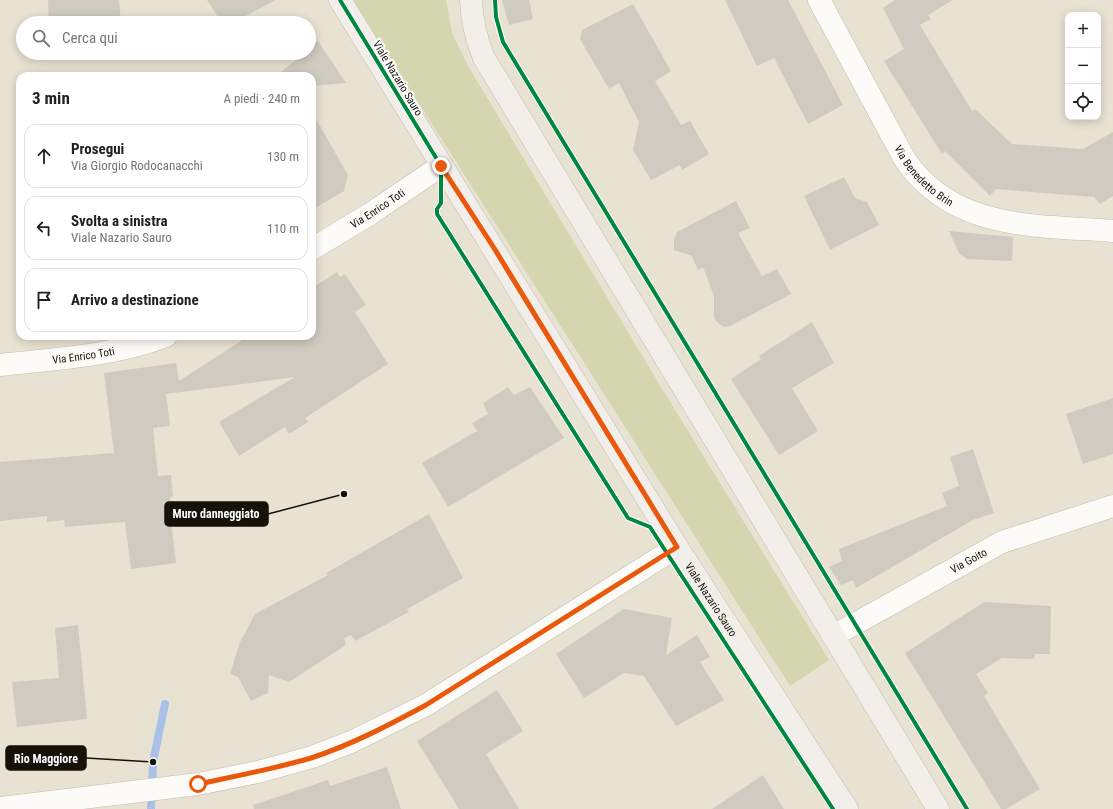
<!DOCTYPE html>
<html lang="it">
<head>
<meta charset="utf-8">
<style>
  body { margin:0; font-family:"Roboto Condensed",sans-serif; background:#f6f6f6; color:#202124 }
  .controls { position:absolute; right:12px; top:12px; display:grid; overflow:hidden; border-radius:8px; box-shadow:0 2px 10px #0003 }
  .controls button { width:36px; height:36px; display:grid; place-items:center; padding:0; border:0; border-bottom:1px solid #e0e0e0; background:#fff; color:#202124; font:20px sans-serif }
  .stop { position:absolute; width:12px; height:12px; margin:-9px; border:3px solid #ea580c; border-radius:50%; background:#fff }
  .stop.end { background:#ea580c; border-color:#fff; box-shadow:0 1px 4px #0008 }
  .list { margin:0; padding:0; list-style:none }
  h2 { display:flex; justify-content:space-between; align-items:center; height:52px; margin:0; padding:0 16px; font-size:17px }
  h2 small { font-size:13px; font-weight:400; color:#757577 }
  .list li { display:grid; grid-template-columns:26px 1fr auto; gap:12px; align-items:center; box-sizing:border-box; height:64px; margin:0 8px 8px; padding:0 8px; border:1px solid #e0e0e0; border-radius:12px }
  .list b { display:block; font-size:15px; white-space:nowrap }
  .list p { margin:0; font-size:13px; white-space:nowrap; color:#757577 }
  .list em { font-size:13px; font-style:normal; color:#757577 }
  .icon { flex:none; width:22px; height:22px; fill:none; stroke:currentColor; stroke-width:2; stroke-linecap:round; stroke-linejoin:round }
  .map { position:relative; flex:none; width:1113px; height:809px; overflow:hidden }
  .search { position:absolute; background:#fff; box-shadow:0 2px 10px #0003; left:16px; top:16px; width:300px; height:44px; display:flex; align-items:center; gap:10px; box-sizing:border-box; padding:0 14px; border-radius:22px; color:#757577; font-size:15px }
  .panel { position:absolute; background:#fff; box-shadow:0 2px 10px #0003; left:16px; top:72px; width:300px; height:268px; border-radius:12px }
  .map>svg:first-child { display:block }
  .green { fill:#d4d6b0 }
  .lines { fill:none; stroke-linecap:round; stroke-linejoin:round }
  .stream { stroke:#aac1e7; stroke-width:8 }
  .building { fill:#d0cbc0 }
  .minor-casing { stroke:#c2bdb0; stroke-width:23 }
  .secondary-casing { stroke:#c2bdb0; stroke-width:23 }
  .minor { stroke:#fcfbf8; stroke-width:22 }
  .secondary { stroke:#f2eee9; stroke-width:22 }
  .cycleway-casing { stroke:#fff; stroke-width:6 }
  .cycleway { stroke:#00873e; stroke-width:4 }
  .route { stroke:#ea580c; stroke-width:5 }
  .labels { text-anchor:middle; stroke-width:4; stroke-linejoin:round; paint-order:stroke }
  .street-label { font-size:11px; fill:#161209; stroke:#fff }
  .leader { fill:none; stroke:#161209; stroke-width:1.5 }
  .callout-dot { fill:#161209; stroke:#fff; stroke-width:1.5 }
  .callout { fill:#161209; stroke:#161209; stroke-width:1.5 }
  .callout-label { font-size:12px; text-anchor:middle; font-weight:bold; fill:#fff }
</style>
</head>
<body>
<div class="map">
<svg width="1113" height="809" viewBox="0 0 1113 809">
  <rect width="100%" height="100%" fill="#e8e2d2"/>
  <!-- green -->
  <path class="green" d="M353 0H446L452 33 468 66 664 392 829 660 790 686Z"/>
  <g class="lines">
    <!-- stream -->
    <path class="stream" d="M151 809 153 762 165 704"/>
  </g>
  <!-- building -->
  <g class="building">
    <path d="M48 0H119L121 23H49Z"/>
    <path d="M207 0H276L232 23H222Z"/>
    <path d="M502 0H529L533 19 509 25Z"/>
    <path d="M725 0H788L843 105 808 124 774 58 757 66Z"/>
    <path d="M895 0H953L928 15 931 19 920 25 972 111 975 109 1012 144 1083 149 1113 132V196L1100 204 1094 197 996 189 990 196 945 151 942 154 884 61 904 49 883 8Z"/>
    <path d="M633 4 671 71 655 81 681 125 690 121 709 154 682 170 680 165 651 180 633 150 639 122 619 83 609 89 580 39 582 30Z"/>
    <path d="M318 41 346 83 312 86V76H276L304 53H309V49Z"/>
    <path d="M312 112 348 175 344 191 312 210Z"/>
    <path d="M844 177 855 198 867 202 879 225 830 250 804 196Z"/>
    <path d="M736 201 750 228 738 233 762 276 777 269 791 294 730 326 724 327 718 323 714 318V296L703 267 698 270 692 256 674 250V239L677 232Z"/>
    <path d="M949 231 1013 237 1012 261 967 259 959 253Z"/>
    <path d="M337 272 340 277 345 274 366 305 355 312 388 364 305 418 308 422 289 434 285 427 239 456 219 422 295 377 166 394 170 426 153 428 158 476 171 475 173 497H170L171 522 176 563 131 569 125 522 65 527 64 520 47 522V516L0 521V462L114 453 104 373 176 363 179 381 247 337 250 339 312 336V288Z"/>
    <path d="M812 322 834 363 792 388 818 431 779 455 731 379 761 359 759 356Z"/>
    <path d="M508 387 514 395 530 387 564 438 448 507 422 463 477 431 472 423 488 414 483 403Z"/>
    <path d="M1113 398V454L1083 464 1066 414Z"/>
    <path d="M973 449 994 513 973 520 856 588 853 580 841 585 829 567 842 561 839 549 947 506 942 493 959 486 950 457Z"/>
    <path d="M429 514 463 578 407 609 409 612 355 641 351 635 344 638 346 645 289 682 269 675 268 693 251 701 238 677 230 674 240 642 255 614 328 575 326 573Z"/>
    <path d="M984 602 1051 606 1050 654H1035L1034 659 1002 658 976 674 988 693 984 696 1040 789 1006 809H1001L905 653Z"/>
    <path d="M624 609 672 618 666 655 697 635 710 657 700 662 724 700 676 726 644 676 624 673 584 698 556 654Z"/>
    <path d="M78 625 87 719 17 727 12 682 59 678 55 628Z"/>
    <path d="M497 690 523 731 486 754 519 809H459L417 741Z"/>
    <path d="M387 767 401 809H254L253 805 328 780 330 786Z"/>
    <path d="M763 775 784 809H712Z"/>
  </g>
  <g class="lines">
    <!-- minor casing -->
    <g class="minor-casing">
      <g id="minor">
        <path id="s1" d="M819 0 904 158C952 231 1036 225 1113 231"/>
        <path id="s2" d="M312 249 370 214 441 166"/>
        <path id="s3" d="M0 365C55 359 114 356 166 336"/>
        <path id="s4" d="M833 636 1002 542 1113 506"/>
        <path d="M0 808 198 784 258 772 312 757 351 742 426 705 677 547"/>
      </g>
    </g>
    <!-- secondary casing -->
    <g class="secondary-casing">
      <g id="secondary">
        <path id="s5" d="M340 0 677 547 847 809"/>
        <path d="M471 0C472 21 476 39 484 58L938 809"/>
      </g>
    </g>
    <!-- minor -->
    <use href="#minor" class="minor"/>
    <!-- secondary -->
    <use href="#secondary" class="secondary"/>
    <!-- cycleway casing -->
    <g class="cycleway-casing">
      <g id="cycleway">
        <path d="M340 0 441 166V203L437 209V214L628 518 650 527 833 809"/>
        <path d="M495 0 496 17 503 42 967 809"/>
      </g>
    </g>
    <!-- cycleway -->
    <use href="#cycleway" class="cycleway"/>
  </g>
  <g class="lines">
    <!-- route -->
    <path class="route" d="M198 784C236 776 274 769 311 758 351 745 389 725 426 705L677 547 494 248 441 166"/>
  </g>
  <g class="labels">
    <!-- street labels -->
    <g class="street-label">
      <text transform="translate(398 78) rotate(59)" y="4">Viale Nazario Sauro</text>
      <text dy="4" stroke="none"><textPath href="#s1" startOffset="206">Via Benedetto Brin</textPath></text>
      <text dy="4" stroke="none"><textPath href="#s2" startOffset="77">Via Enrico Toti</textPath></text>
      <text dy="4" stroke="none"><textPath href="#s3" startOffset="84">Via Enrico Toti</textPath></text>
      <text dy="4" stroke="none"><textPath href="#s4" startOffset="155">Via Goito</textPath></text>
      <text dy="4" stroke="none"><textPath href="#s5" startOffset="705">Viale Nazario Sauro</textPath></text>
    </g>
  </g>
  <!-- callouts -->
  <path class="leader" d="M344 494L268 514M153 762L86 758"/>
  <g class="callout-dot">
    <circle cx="344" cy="494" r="4"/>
    <circle cx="153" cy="762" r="4"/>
  </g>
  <g class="callout">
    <rect x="165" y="502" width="103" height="24" rx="4"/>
    <rect x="6" y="746" width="80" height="24" rx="4"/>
  </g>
  <g class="callout-label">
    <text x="216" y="518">Muro danneggiato</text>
    <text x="46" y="763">Rio Maggiore</text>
  </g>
</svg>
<div class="controls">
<button>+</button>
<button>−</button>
<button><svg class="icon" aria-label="locate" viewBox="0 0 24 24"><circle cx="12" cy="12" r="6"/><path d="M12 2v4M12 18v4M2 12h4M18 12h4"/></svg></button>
</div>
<div class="stop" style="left:198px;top:784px"></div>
<div class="stop end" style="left:441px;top:166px"></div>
<div class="search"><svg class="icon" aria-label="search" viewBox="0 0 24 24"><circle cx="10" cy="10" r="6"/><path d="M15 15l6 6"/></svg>Cerca qui</div>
<section class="panel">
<h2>3 min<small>A piedi · 240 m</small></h2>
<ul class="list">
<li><svg class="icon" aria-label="ahead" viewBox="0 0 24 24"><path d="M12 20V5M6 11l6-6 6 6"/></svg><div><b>Prosegui</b><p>Via Giorgio Rodocanacchi</p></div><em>130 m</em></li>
<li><svg class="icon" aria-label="left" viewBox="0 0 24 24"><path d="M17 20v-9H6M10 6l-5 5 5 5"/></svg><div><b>Svolta a sinistra</b><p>Viale Nazario Sauro</p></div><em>110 m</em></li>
<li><svg class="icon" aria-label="arrive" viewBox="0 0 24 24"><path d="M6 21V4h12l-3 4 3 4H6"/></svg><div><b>Arrivo a destinazione</b></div></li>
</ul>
</section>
</div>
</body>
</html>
